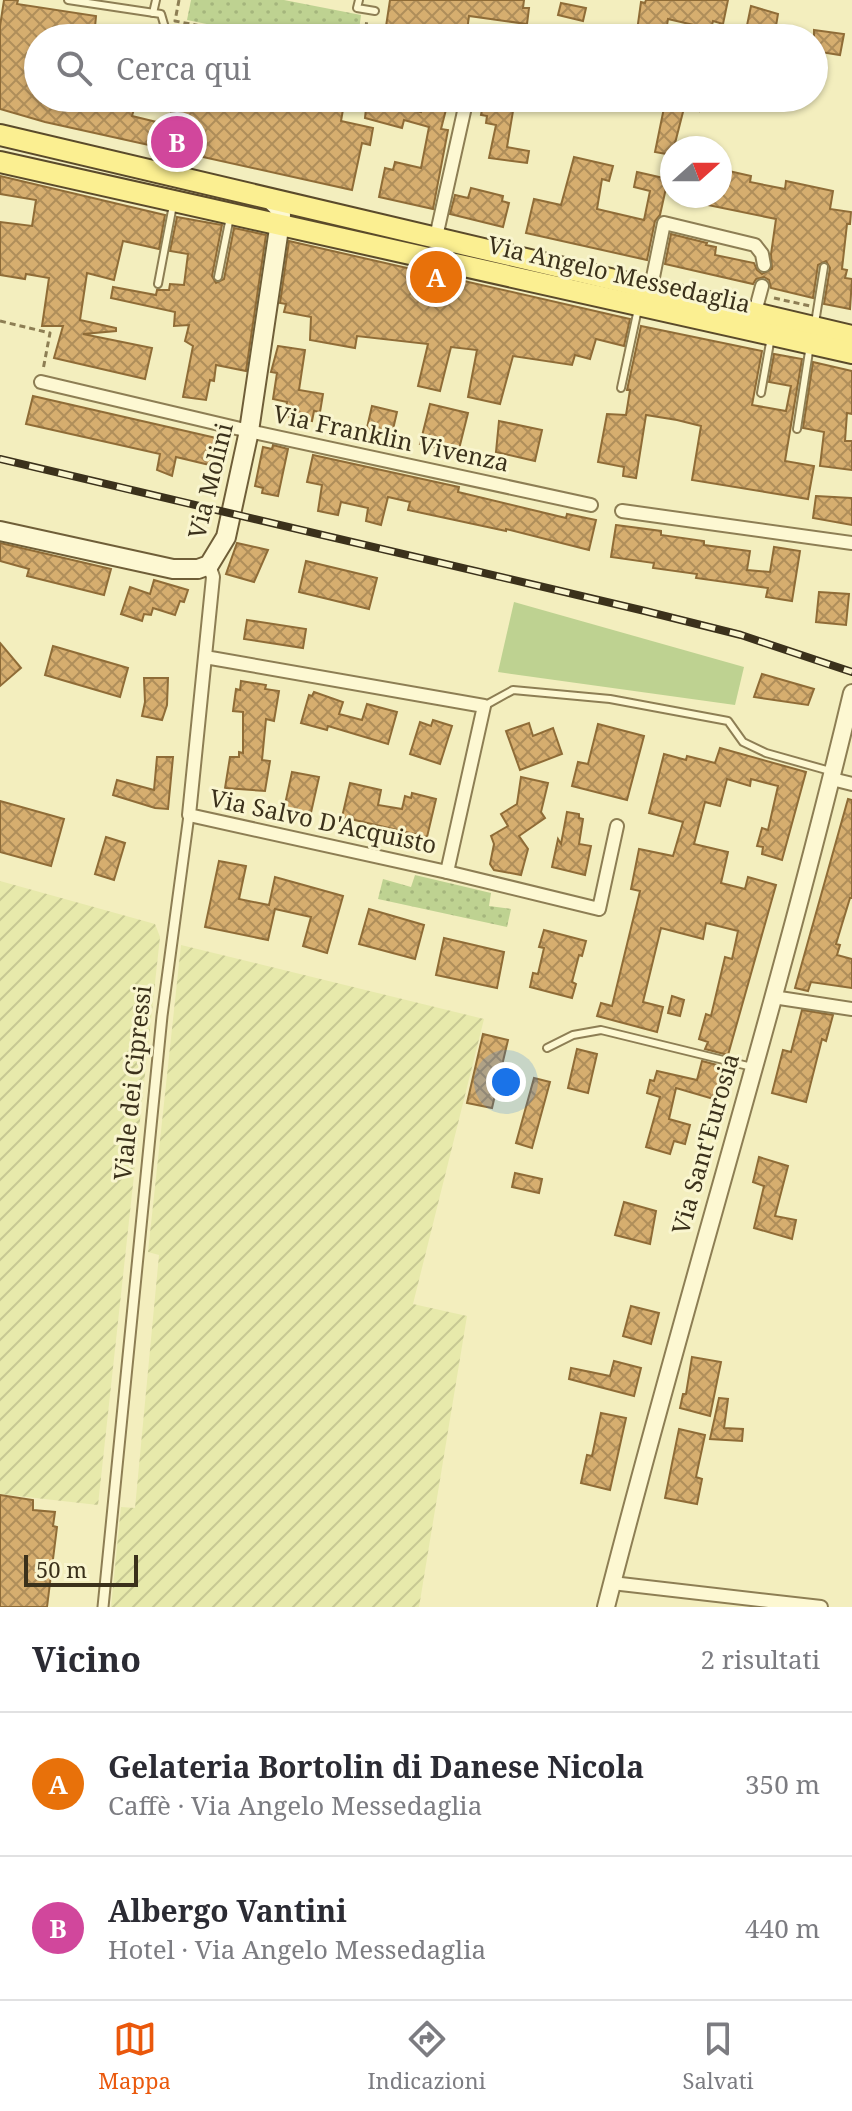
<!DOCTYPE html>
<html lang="it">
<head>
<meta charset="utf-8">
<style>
  body { margin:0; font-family:"Noto Serif",serif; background:#f2f2f3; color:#2b2b33 }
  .compass { position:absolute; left:660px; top:136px; width:72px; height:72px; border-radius:50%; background:#fff; box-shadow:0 2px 6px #0004; rotate:69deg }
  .scale { position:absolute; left:24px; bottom:20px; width:114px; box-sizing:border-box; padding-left:8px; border:4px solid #3b311b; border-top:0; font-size:22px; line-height:28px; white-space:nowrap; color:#3b311b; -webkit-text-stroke:6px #f9f5cf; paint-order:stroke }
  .you { position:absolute; left:506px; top:1082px; width:28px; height:28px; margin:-20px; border:6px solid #fff; border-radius:50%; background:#1a73e8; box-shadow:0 0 0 12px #1a73e833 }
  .badge { display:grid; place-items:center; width:52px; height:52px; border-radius:50%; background:#ea580c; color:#fff; font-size:26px; font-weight:700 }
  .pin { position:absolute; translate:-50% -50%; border:4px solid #fff; box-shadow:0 2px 8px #0006 }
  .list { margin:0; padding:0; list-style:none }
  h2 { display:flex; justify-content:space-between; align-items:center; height:104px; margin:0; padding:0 32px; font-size:34px }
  h2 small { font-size:26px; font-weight:400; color:#7c7c81 }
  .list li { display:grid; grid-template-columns:52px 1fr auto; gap:24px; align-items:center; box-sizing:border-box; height:144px; padding:0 32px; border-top:2px solid #e1e1e2 }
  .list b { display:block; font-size:30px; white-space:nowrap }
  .list p { margin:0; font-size:26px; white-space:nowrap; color:#7c7c81 }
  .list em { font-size:26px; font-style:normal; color:#7c7c81 }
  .icon { flex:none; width:44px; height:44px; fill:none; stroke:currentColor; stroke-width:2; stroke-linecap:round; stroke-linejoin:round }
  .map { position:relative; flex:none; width:852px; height:1607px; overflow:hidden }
  .search { position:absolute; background:#fff; box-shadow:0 2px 6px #0004; left:24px; right:24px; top:24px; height:88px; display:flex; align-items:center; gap:20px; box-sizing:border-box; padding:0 28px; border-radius:44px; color:#7c7c81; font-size:30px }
  .sheet { height:392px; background:#fff }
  nav { display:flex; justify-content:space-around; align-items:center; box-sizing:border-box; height:112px; border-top:2px solid #e1e1e2; background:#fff; font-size:22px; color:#7c7c81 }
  nav a { display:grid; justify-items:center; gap:4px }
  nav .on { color:#ea580c }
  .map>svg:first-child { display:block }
  .farmland { fill:url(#farmland-furrows) }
  .green { fill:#bed291 }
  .park { fill:url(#park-dots) }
  .building { fill:url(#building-cross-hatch); stroke:#8f6c37; stroke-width:2 }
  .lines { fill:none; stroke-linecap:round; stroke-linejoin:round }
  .service-casing { stroke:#8d7e54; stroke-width:10 }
  .pedestrian-casing { stroke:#8d7e54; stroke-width:13 }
  .minor-casing { stroke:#8d7e54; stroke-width:16 }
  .tertiary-casing { stroke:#8d7e54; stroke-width:20 }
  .secondary-casing { stroke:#6f5e38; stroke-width:22 }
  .primary-casing { stroke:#5a4a2a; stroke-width:24 }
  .path { stroke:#8d7e54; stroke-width:3; stroke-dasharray:6 4; stroke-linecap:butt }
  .service { stroke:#fdf8d2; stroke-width:6 }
  .pedestrian { stroke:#fdf8d2; stroke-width:9 }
  .minor { stroke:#fdf8d2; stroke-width:12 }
  .tertiary { stroke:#fdf8d2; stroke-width:16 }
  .secondary { stroke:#fdf8d2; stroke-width:18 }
  .primary { stroke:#fbef91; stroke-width:20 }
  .rail-casing { stroke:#3b311b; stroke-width:8 }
  .rail { stroke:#f9f5cf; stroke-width:5; stroke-dasharray:15; stroke-linecap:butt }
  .labels { text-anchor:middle; stroke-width:6; stroke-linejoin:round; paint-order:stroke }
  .street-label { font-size:24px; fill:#3b311b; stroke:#f9f5cf }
</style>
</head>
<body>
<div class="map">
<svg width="852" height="1607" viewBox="0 0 852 1607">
  <defs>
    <pattern id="farmland-furrows" width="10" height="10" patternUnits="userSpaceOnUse" patternTransform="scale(2)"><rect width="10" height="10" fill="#e7e9ab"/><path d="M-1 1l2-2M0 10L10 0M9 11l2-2" fill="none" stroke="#c7c893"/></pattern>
    <pattern id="park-dots" width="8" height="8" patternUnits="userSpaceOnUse" patternTransform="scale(2)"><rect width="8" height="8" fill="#bed291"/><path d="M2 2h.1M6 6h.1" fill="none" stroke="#a4b57c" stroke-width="1.8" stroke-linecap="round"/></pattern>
    <pattern id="building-cross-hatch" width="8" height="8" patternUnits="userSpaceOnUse" patternTransform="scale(2)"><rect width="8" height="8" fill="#d6ae6f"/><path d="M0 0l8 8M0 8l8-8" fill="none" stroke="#af8e5a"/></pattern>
  </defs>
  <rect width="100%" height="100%" fill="#f3eebe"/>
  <!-- farmland -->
  <g class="farmland">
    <path d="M0 881 155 924 160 937 98 1505 0 1494Z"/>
    <path d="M181 945 484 1019 413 1304 467 1316 419 1607H111L121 1507 135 1508 159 1255 148 1252Z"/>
  </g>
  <!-- green -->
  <path class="green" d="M514 602 744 667 735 705 498 672Z"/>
  <!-- park -->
  <g class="park">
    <path d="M191 0H284L361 15 358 38H275L187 20Z"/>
    <path d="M415 875 491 893 489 906 511 909 507 927 378 899 383 879 411 887Z"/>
  </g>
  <!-- building -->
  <g class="building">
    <path d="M4 0H18L17 4 96 16 94 38H38V98H100V101L134 109 132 116 165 124 171 113H176L179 98H345L341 121 373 128 370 145 362 143 352 190 45 122 0 109V26Z"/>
    <path d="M390 0H524L523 8H529L527 24 469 16 466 38H408L385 33Z"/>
    <path d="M646 0H728L723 24 713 21 711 29 668 19 665 38H636L641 2 645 3Z"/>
    <path d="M561 3 586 8 583 21 558 15Z"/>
    <path d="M751 6 778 14 774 38 745 35Z"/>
    <path d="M814 30 844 34 840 55 814 51Z"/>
    <path d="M425 98H449L441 129 448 130 433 209 379 197 385 168 393 170 395 162 421 168 429 127 404 120 402 128 365 118 367 99 421 112Z"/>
    <path d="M484 98H497L496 102 514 105 507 147 529 151 527 163 489 158 496 125 486 123 487 116 481 115Z"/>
    <path d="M666 98H701L699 111 684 108 672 155 655 152Z"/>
    <path d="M574 157 613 166 609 181 602 179 597 209 644 220 650 191 634 187 637 172 668 179 660 215 655 221 647 260 526 233 534 199 561 205Z"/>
    <path d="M720 169 751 176 750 182 785 189 786 181 833 191 830 209 851 212 850 224H847L842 269 847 270 845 278 852 279 850 309 824 304 830 268 826 261 818 265 813 298 771 288 769 280 764 277 756 279 753 284 665 264 671 234 707 243 706 245 716 247 715 255 754 263 757 270 762 274 772 269 771 254 776 219 693 202 694 196H720Z"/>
    <path d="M0 176 165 215 159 249 123 241 114 280 87 273 80 320 116 328V331L83 334 152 348 145 379 54 358 63 326H42L49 278 26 274 25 279 0 275V222L32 226 36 200 0 194Z"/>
    <path d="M471 188 503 196 502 201 509 203 503 227 450 214 455 195 468 198Z"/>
    <path d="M177 217 222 225 212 276 216 283 224 279 234 228 266 235 246 371 216 365 214 381 210 380 206 400 183 397 193 346 185 341 189 325 174 326 175 312 111 298 113 287 156 295 157 290H169L170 284 184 285 188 254 170 251Z"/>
    <path d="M289 241 630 319 624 346 596 339 590 359 575 355 572 365 513 356 500 404 468 397 477 350 451 347 440 391 418 386 428 344 357 336 355 348 310 340 311 317 284 312 286 304 280 303Z"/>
    <path d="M641 326 762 351 752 405 786 411 791 386 769 382 774 354 802 359 785 461 814 466 808 499 692 480 701 426 677 420 646 415 636 478 623 476 624 467 598 462 607 414 626 415 630 390H627Z"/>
    <path d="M278 346 305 350 299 390 323 394 320 412 314 411 312 421 285 416 287 402 273 399 277 373 271 372Z"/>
    <path d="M813 362 852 371V414L847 413 845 441H852V470L820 466 824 432 803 428Z"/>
    <path d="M33 396 225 440 218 467 176 457 172 476 157 470 160 454 26 424Z"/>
    <path d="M430 404 468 413 458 453 420 444Z"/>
    <path d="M372 406 397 412 391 438 366 432Z"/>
    <path d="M499 421 542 430 535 461 496 452Z"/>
    <path d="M273 445 288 449 278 496 262 493 263 488 255 486 263 447 272 449Z"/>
    <path d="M313 455 459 487 458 492 566 518 567 514 596 520 589 550 506 529V531L408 510 410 502 388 497 381 525 366 521 368 508 341 502 338 515 318 511 322 485 307 482Z"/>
    <path d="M816 496 852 498V525L813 518Z"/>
    <path d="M616 525 661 531V535L704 541V545L750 551 747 570 770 572 774 547 800 551 792 601 766 597 768 588 696 578 697 574 653 568 654 563 611 557Z"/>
    <path d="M0 543 111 569 104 595 27 576 29 569 0 561Z"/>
    <path d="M237 543 268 550 254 582 226 574Z"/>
    <path d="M306 561 377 578 369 609 299 592Z"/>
    <path d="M154 580 188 590 184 602 180 601 175 615 153 608 151 615 144 614 142 621 121 614 130 587 150 594Z"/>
    <path d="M819 592 849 594 846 625 816 622Z"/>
    <path d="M247 620 306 629 303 648 244 639Z"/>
    <path d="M0 643 21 668 0 686Z"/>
    <path d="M53 646 128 668 120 697 45 675Z"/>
    <path d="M762 674 814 689 808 705 754 697Z"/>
    <path d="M144 678H168L167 705 162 720 142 716 145 702Z"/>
    <path d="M241 681 266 685 265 689 279 691 274 721 266 719 262 760 270 761 265 791 225 788 230 757H239V752L243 753V712L233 711 236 689 240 690Z"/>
    <path d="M314 692 343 702 339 714 362 720 367 704 397 712 388 744 328 726 327 730 301 723 309 695 312 696Z"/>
    <path d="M433 720 452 726 440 764 410 754 420 722 431 726Z"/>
    <path d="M529 723 533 736 553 728 562 754 520 770 506 731Z"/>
    <path d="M598 724 644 736 627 800 572 786 578 762 588 764Z"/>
    <path d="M720 748 806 772 782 860 762 854 763 847 757 846 762 828 768 830 778 786 751 779 750 786 727 779 720 806 705 802 694 844 728 852 721 883 745 889 748 877 776 885 728 1055 705 1049 708 1042 699 1039 706 1014 711 1016 725 957 732 959 738 931 706 923 703 939 661 928 643 1002 663 1007 657 1032 597 1016 601 1003 612 1006 640 891 631 889 639 849 673 856 683 822 649 813 664 754 686 760 687 756 715 763Z"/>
    <path d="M157 757H173L168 809 155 808 113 795 117 780 154 790Z"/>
    <path d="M292 772 319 777 310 817 284 809Z"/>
    <path d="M521 777 548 783 541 812 545 818 519 836 528 849 521 875 494 870 490 864 494 844 491 836 508 826 501 814 517 804Z"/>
    <path d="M350 783 381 790 378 805 402 809 405 796 411 798 412 793 436 799 427 837 342 817Z"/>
    <path d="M848 799 852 800V898H850L836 944 840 945 837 955 852 959V988L811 982 808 991 795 988Z"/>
    <path d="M0 801 64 819 51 866 0 852Z"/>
    <path d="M567 812 579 814V818L583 819 579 844 591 846 585 875 552 867 558 839 561 844Z"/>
    <path d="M106 837 125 843 114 880 95 874Z"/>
    <path d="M219 861 246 866 239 899 269 905 275 877 343 896 327 953 303 946 311 917 275 909 268 940 205 927Z"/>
    <path d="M369 909 424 925 415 959 359 944Z"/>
    <path d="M544 930 586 941 582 956 579 955 572 982 576 984 572 998 530 987 533 973 538 974 544 948 539 947Z"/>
    <path d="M444 938 504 952 497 988 436 975Z"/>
    <path d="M672 996 684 1000 680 1016 668 1013Z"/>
    <path d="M802 1010 833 1015 826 1041 822 1039 806 1102 772 1093 783 1050 791 1052Z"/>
    <path d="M483 1034 508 1040 492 1108 467 1103Z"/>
    <path d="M577 1049 597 1054 588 1093 568 1088Z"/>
    <path d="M702 1061 725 1067 717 1100 676 1088 669 1119 690 1125 685 1144 674 1141 670 1154 646 1147 660 1097 647 1093 650 1080 654 1081 657 1071 697 1080Z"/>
    <path d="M534 1078 550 1082 532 1148 516 1143Z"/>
    <path d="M759 1157 788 1166 775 1216 796 1220 792 1239 754 1228 764 1186 753 1182Z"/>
    <path d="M515 1173 542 1179 539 1193 512 1187Z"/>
    <path d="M624 1202 656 1211 650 1244 615 1235Z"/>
    <path d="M631 1306 659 1313 651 1344 623 1336Z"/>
    <path d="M692 1357 721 1362 710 1416 680 1408 683 1394H686Z"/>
    <path d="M614 1361 641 1368 634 1396 569 1379 571 1368 610 1376Z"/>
    <path d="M719 1398 728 1399 724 1428 743 1429 742 1441 710 1439Z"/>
    <path d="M601 1413 626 1418 610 1490 581 1483 587 1455 592 1456Z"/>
    <path d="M679 1429 705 1435 696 1477 702 1479 697 1504 665 1498Z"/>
    <path d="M0 1495 33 1500V1510L55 1512 53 1526 57 1527 47 1607H0Z"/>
  </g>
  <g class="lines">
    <!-- service casing -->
    <g class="service-casing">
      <g id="service">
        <path d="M68 0 161 14 168 38"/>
        <path d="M359 0 357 8 375 11"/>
        <path d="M153 13 156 0"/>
        <path d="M218 277 230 217"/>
        <path d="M158 284 173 205"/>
        <path d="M815 323 824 267"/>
        <path d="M621 388 638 309"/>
        <path d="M761 393 771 337"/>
        <path d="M797 429 810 345"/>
        <path d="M484 706 513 690 610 699 728 721 743 742 766 753 830 771"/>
        <path d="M547 1048 573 1035 601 1030 752 1067"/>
      </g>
    </g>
    <!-- pedestrian casing -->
    <g class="pedestrian-casing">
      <path id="pedestrian" d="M103 1607 162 1016 189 815"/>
    </g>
    <!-- minor casing -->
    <g class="minor-casing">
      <g id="minor">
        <path d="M436 237 467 98"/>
        <path d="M651 287 664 223 755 245 762 254 764 265"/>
        <path d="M755 312 762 286"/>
        <path d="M41 382 249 431 591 505"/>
        <path d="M622 511 852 543"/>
        <path d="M205 657 484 706 447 872 189 815 213 577 209 565"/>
        <path d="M832 779 852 784"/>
        <path d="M447 872 599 909 617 826"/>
        <path d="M773 997 852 1009"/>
        <path d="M612 1583 821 1607"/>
      </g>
    </g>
    <!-- tertiary casing -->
    <g class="tertiary-casing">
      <path id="tertiary" d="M606 1607C684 1301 779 1000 852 693"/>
    </g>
    <!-- secondary casing -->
    <g class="secondary-casing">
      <path id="secondary" d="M0 531 173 569H198L209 565 226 537 249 431 281 215 278 207 269 198"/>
    </g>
    <!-- primary casing -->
    <g class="primary-casing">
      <g id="primary">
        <path d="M0 135 852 336"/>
        <path d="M0 162 852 353"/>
      </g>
    </g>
    <!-- path -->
    <g class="path">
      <path d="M179 0 175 21 262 38"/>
      <path d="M364 38 367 20"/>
      <path d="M774 298 810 306"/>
      <path d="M0 321 50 333 43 370"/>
    </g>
    <!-- service -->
    <use href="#service" class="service"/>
    <!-- pedestrian -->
    <use href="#pedestrian" class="pedestrian"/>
    <!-- minor -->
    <use href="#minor" class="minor"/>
    <!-- tertiary -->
    <use href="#tertiary" class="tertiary"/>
    <!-- secondary -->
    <use href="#secondary" class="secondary"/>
    <!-- primary -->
    <use href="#primary" class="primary"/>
    <!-- rail casing -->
    <g class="rail-casing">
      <path id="rail" d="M0 459 645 611 741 635 852 672"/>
    </g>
    <!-- rail -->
    <use href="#rail" class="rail"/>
  </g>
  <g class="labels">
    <!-- street labels -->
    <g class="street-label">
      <text transform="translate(619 275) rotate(13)" y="8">Via Angelo Messedaglia</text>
      <text transform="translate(391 439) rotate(12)" y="8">Via Franklin Vivenza</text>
      <text transform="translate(211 481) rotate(-76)" y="8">Via Molini</text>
      <text transform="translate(323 822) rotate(12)" y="8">Via Salvo D'Acquisto</text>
      <text transform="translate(133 1083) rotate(-84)" y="8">Viale dei Cipressi</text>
      <text transform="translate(706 1144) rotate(-74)" y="8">Via Sant'Eurosia</text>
    </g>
  </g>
</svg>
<svg class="compass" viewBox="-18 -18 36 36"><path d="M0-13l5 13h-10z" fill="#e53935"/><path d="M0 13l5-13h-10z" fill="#7c7c81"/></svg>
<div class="scale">50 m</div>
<div class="you"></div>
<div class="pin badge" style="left:436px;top:277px;background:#e8710a">A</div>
<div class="pin badge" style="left:177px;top:142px;background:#d1479c">B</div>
<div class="search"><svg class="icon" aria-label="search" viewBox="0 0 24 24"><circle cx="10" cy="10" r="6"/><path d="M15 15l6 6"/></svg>Cerca qui</div>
</div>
<section class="sheet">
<h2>Vicino<small>2 risultati</small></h2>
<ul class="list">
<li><span class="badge" style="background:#e8710a">A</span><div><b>Gelateria Bortolin di Danese Nicola</b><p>Caffè · Via Angelo Messedaglia</p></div><em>350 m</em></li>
<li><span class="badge" style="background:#d1479c">B</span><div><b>Albergo Vantini</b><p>Hotel · Via Angelo Messedaglia</p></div><em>440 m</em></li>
</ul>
</section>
<nav>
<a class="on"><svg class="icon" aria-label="map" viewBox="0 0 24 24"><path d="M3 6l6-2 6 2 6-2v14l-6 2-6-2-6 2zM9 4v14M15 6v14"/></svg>Mappa</a>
<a><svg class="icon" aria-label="directions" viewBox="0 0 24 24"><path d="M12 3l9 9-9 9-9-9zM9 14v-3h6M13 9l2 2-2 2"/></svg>Indicazioni</a>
<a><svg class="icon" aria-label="saved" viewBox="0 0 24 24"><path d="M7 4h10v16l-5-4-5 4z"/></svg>Salvati</a>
</nav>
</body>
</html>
